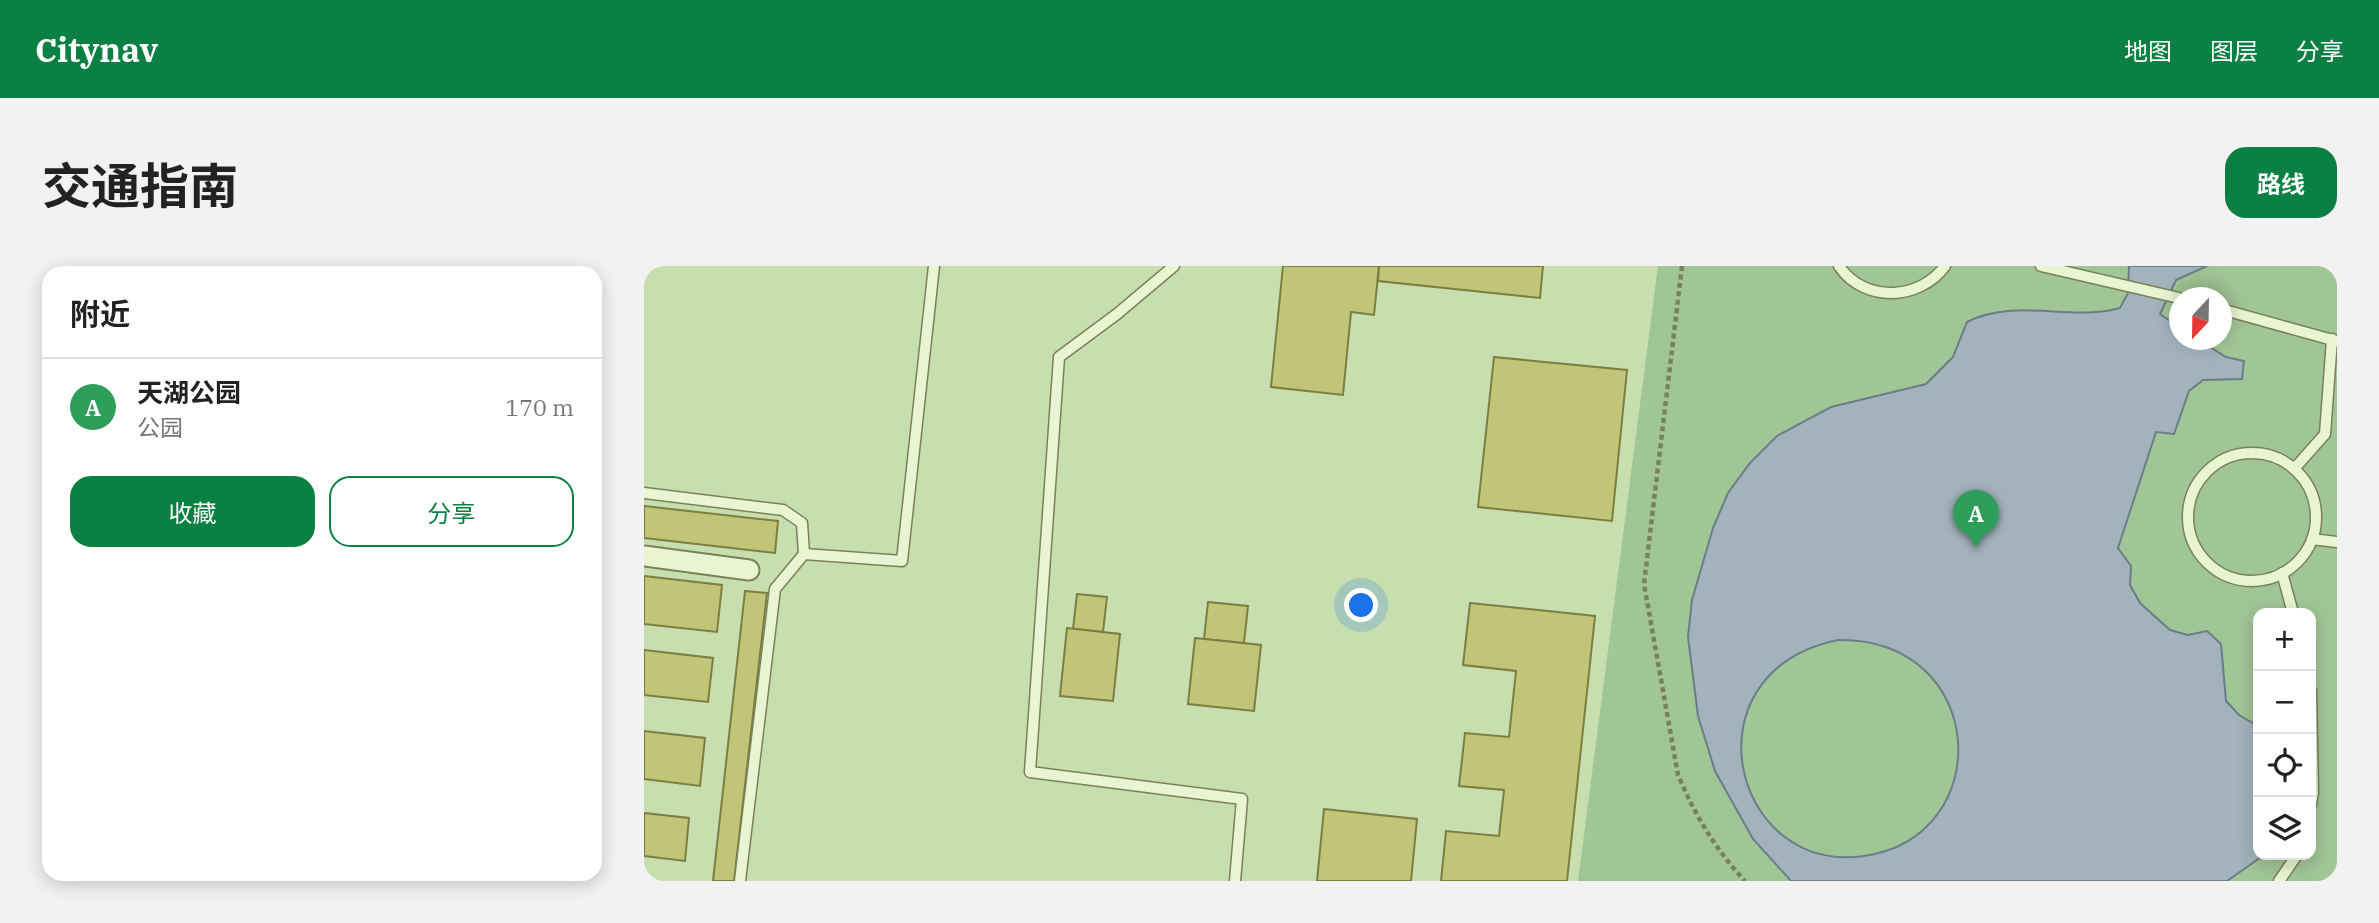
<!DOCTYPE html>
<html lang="zh">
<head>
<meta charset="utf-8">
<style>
  body { margin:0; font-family:"IBM Plex Serif","Noto Sans SC",serif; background:#f2f2f2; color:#222 }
  .controls { position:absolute; right:21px; bottom:21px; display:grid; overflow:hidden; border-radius:14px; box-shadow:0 4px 18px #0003 }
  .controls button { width:63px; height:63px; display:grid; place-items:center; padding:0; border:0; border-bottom:2px solid #e0e0e0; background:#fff; color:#222; font:35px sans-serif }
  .compass { position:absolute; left:1525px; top:21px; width:63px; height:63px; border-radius:50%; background:#fff; box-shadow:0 4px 18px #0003; rotate:202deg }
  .you { position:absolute; left:718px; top:340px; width:24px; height:24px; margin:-18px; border:5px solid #fff; border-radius:50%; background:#1a73e8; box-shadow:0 0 0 10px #1a73e833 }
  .badge { display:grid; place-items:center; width:46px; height:46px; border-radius:50%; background:#0b8043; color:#fff; font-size:23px; font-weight:700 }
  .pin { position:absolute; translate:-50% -58px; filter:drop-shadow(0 2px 4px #0008) }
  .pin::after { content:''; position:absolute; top:37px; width:24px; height:21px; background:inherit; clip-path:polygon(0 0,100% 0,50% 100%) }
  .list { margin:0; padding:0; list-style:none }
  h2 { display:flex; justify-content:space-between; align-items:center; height:91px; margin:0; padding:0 28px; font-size:30px }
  h2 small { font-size:23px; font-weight:400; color:#767676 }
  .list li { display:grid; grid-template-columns:46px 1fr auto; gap:21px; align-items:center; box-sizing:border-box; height:98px; padding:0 28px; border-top:2px solid #e0e0e0 }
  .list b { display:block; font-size:26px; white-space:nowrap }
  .list p { margin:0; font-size:23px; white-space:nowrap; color:#767676 }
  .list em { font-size:23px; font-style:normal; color:#767676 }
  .actions { display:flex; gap:14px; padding:21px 28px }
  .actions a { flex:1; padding:16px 0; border:2px solid #0b8043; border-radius:21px; text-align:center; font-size:24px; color:#0b8043 }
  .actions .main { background:#0b8043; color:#fff }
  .icon { flex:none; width:38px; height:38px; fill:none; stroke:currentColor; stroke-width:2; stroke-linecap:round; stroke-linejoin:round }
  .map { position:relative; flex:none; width:1693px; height:615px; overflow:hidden; border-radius:21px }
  header { display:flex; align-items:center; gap:42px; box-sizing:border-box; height:98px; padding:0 35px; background:#0b8043; color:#fff }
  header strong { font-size:33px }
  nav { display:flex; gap:38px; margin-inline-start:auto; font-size:24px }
  .intro { display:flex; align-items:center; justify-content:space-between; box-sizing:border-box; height:168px; padding:0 42px }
  h1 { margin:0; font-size:49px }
  .button { padding:18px 32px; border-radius:21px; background:#0b8043; color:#fff; font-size:24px; font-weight:700 }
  main { display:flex; gap:42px; padding:0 42px }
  aside { flex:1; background:#fff; border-radius:21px; box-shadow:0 4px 18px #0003 }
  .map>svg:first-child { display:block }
  .farmland { fill:#c7deae; fill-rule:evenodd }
  .green { fill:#a1c695; fill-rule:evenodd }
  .water { fill:#a2b3bc; stroke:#6b7d89; stroke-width:2; fill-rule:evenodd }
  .building { fill:#c1c578; stroke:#7c7e41; stroke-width:2 }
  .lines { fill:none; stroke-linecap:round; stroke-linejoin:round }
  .service-casing { stroke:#7a8159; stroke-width:13 }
  .minor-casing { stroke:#7a8159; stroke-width:23 }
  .path { stroke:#7a8159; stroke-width:4.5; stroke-dasharray:5 3.5; stroke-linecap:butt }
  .service { stroke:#e9f5d2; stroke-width:10 }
  .minor { stroke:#e9f5d2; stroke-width:19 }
</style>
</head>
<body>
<header>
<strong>Citynav</strong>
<nav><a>地图</a><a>图层</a><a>分享</a></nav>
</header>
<div class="intro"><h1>交通指南</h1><a class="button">路线</a></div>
<main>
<aside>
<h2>附近<small></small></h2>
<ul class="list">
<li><span class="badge" style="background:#2e9e5b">A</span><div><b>天湖公园</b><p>公园</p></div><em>170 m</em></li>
</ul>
<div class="actions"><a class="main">收藏</a><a>分享</a></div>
</aside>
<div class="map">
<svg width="1693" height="615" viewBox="0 0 1693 615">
  <rect width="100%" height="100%" fill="#dbeac0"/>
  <!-- farmland -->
  <path class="farmland" d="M0 0H1693V615H0ZM1535 32H1577V74H1535ZM1614 347H1667V589H1614Z"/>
  <!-- green -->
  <path class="green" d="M1014 0H1693V615H934ZM1535 32H1577V74H1535ZM1614 347H1667V589H1614Z"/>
  <!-- water -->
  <path class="water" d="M1485 0H1563L1532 14 1516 48 1535 61V74H1555L1582 91 1600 95 1598 113 1559 114 1545 125 1530 168 1512 166 1474 282 1487 300 1486 319 1496 337 1526 364 1544 369 1563 365 1577 378 1582 435 1595 449 1614 460V589H1620L1583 615H1147L1109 573 1071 505 1054 450 1044 371 1048 334 1069 262 1084 227 1106 197 1133 170 1187 141 1282 118 1309 91 1323 56C1373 31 1427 56 1476 42L1484 27ZM1194 374C1345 372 1354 571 1220 590 1087 609 1039 406 1194 374Z"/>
  <!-- building -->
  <g class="building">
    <path d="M639 0H735L730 49 707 46 699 129 627 121Z"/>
    <path d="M735 0H899L896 32 734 15Z"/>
    <path d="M850 91 983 104 968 255 834 241Z"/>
    <path d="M0 240 134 255 131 287 0 272Z"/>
    <path d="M0 310 78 319 73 366 0 358Z"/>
    <path d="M101 325 123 327 90 615H69Z"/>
    <path d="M433 328 463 331 459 366 429 363Z"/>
    <path d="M564 336 604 340 600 377 560 373Z"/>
    <path d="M826 337 951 350 923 615H797L802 565 855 570 860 524 815 520 821 467 865 471 872 405 819 399Z"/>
    <path d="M423 362 476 368 469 435 416 430Z"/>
    <path d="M551 372 617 379 610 445 544 438Z"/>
    <path d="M0 384 69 392 64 436 0 429Z"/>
    <path d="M0 465 61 472 56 520 0 513Z"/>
    <path d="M680 543 773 553 767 615H673Z"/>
    <path d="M0 547 45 552 41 595 0 590Z"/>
  </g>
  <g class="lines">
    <!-- service casing -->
    <g class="service-casing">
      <g id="service">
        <path d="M530 0 473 48 415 91 386 506 598 533 591 615"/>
        <path d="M1195 0C1220 37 1275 35 1301 0"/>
        <path d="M1397 0 1535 32"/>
        <path d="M1577 43 1692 75"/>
        <circle cx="1608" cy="251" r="64"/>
        <path d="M1650 203 1681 168 1688 73"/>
        <path d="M0 227 139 244 158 257 160 288"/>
        <path d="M1668 273 1693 276"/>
        <path d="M1638 307 1649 347"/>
        <path d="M1667 425 1669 527 1667 538"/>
        <path d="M96 615 131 323 160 288 258 295 290 0"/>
        <path d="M1635 615 1653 589"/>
      </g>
    </g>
    <!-- minor casing -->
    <g class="minor-casing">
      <path id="minor" d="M0 290 105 304"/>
    </g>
    <!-- path -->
    <path class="path" d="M1038 0 1000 318 1034 509C1051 549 1071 583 1101 615"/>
    <!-- service -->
    <use href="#service" class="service"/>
    <!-- minor -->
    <use href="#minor" class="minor"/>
  </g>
</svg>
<div class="controls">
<button>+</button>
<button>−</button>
<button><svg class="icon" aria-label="locate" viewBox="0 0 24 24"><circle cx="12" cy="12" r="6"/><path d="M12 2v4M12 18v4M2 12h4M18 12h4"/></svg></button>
<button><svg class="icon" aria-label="layers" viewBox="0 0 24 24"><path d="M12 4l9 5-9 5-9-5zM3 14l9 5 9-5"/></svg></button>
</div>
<svg class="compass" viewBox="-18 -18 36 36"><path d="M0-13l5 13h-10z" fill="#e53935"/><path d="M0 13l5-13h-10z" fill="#767676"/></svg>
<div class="you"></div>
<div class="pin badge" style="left:1332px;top:282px;background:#2e9e5b">A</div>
</div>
</main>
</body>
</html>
